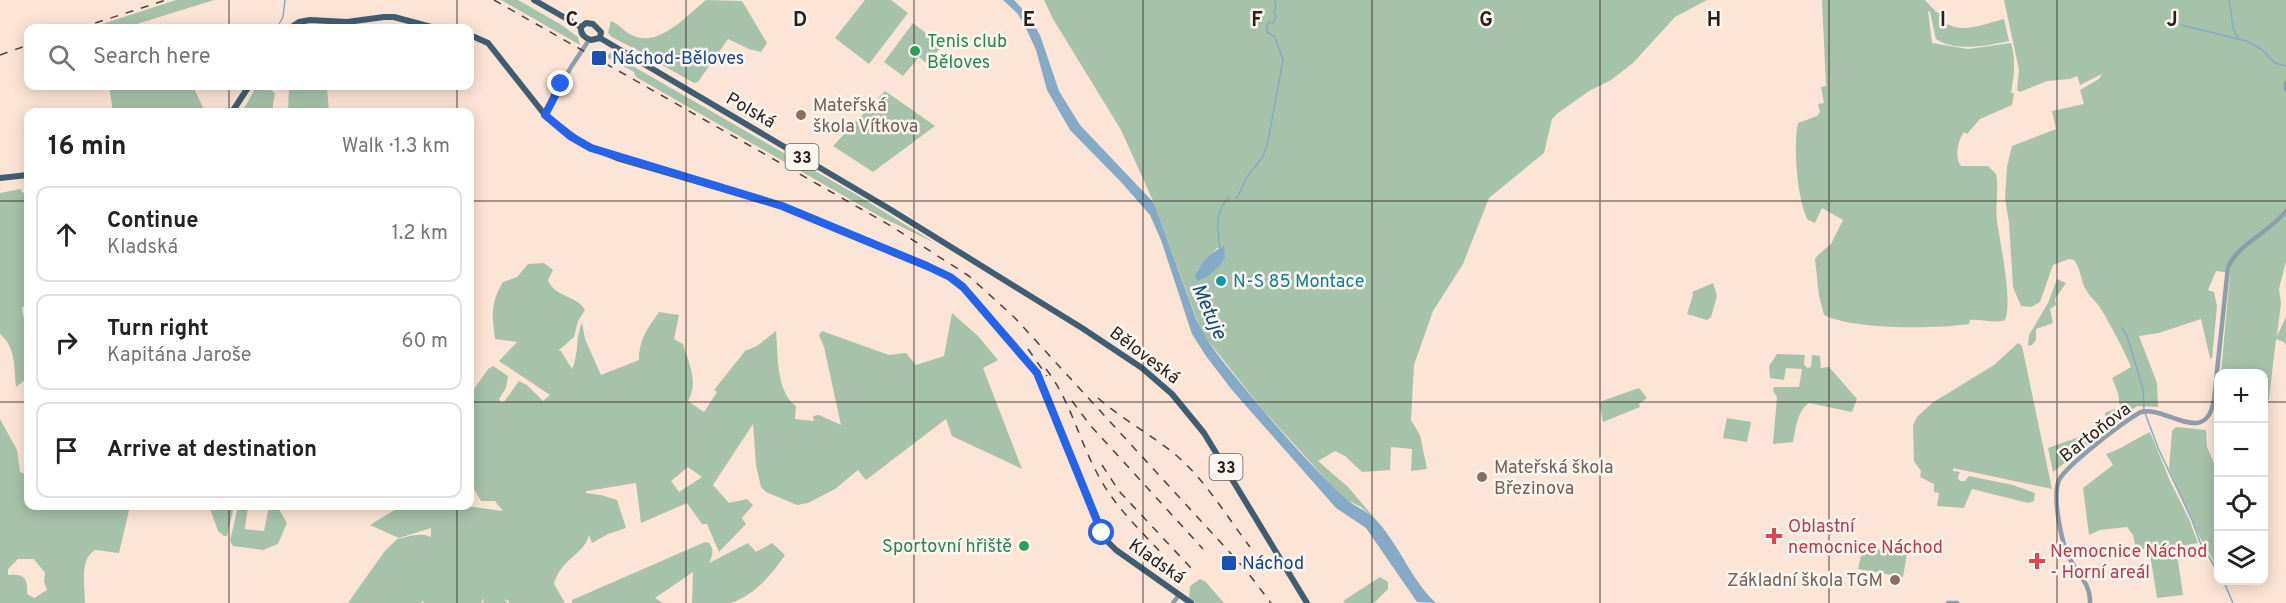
<!DOCTYPE html>
<html lang="en">
<head>
<meta charset="utf-8">
<style>
  body { margin:0; font-family:Overpass,sans-serif; background:#f6f6f6; color:#222 }
  .controls { position:absolute; right:18px; bottom:18px; display:grid; overflow:hidden; border-radius:12px; box-shadow:0 3px 15px #0003 }
  .controls button { width:54px; height:54px; display:grid; place-items:center; padding:0; border:0; border-bottom:2px solid #e0e0e0; background:#fff; color:#222; font:30px sans-serif }
  .stop { position:absolute; width:18px; height:18px; margin:-14px; border:4px solid #2563eb; border-radius:50%; background:#fff }
  .stop.end { background:#2563eb; border-color:#fff; box-shadow:0 2px 6px #0008 }
  .list { margin:0; padding:0; list-style:none }
  h2 { display:flex; justify-content:space-between; align-items:center; height:78px; margin:0; padding:0 24px; font-size:26px }
  h2 small { font-size:20px; font-weight:400; color:#767676 }
  .list li { display:grid; grid-template-columns:39px 1fr auto; gap:18px; align-items:center; box-sizing:border-box; height:96px; margin:0 12px 12px; padding:0 12px; border:2px solid #e0e0e0; border-radius:12px }
  .list b { display:block; font-size:22px; white-space:nowrap }
  .list p { margin:0; font-size:20px; white-space:nowrap; color:#767676 }
  .list em { font-size:20px; font-style:normal; color:#767676 }
  .icon { flex:none; width:33px; height:33px; fill:none; stroke:currentColor; stroke-width:2; stroke-linecap:round; stroke-linejoin:round }
  .map { position:relative; flex:none; width:2286px; height:603px; overflow:hidden }
  .search { position:absolute; background:#fff; box-shadow:0 3px 15px #0003; left:24px; top:24px; width:450px; height:66px; display:flex; align-items:center; gap:15px; box-sizing:border-box; padding:0 21px; border-radius:12px; color:#767676; font-size:22px }
  .panel { position:absolute; background:#fff; box-shadow:0 3px 15px #0003; left:24px; top:108px; width:450px; height:402px; border-radius:12px }
  .map>svg:first-child { display:block }
  .green { fill:#a7c2aa; fill-rule:evenodd }
  .water { fill:#85aac5 }
  .lines { fill:none; stroke-linecap:round; stroke-linejoin:round }
  .stream { stroke:#85aac5; stroke-width:1.5 }
  .minor { stroke:#8d9da9; stroke-width:4.5 }
  .major { stroke:#415d72; stroke-width:6 }
  .rail { stroke:#4e4139; stroke-width:1.5; stroke-dasharray:8 8; stroke-linecap:butt }
  .route { stroke:#2563eb; stroke-width:8 }
  .grid { fill:none; stroke:#2b2019; stroke-width:1.5; stroke-opacity:0.55 }
  .leisure-dot { fill:#2e9e5b; stroke:#fcf6f2; stroke-width:2 }
  .transit-dot { fill:#1a4fb4; stroke:#fcf6f2; stroke-width:2 }
  .education-dot { fill:#8d6e63; stroke:#fcf6f2; stroke-width:2 }
  .culture-dot { fill:#0f9aa8; stroke:#fcf6f2; stroke-width:2 }
  .health-dot { fill:#e0444e; stroke:#fcf6f2; stroke-width:2 }
  .labels { text-anchor:middle; stroke-width:5; stroke-linejoin:round; paint-order:stroke }
  .shield { fill:#fcf6f2; stroke:#6a605a; stroke-width:1.5 }
  .shield-label { font-size:16px; font-weight:bold; fill:#2b2019 }
  .leisure-label { font-size:18px; fill:#27864d; stroke:#fcf6f2; text-anchor:start }
  .transit-label { font-size:18px; fill:#164399; stroke:#fcf6f2; text-anchor:start }
  .education-label { font-size:18px; fill:#785e54; stroke:#fcf6f2; text-anchor:start }
  .street-label { font-size:18px; fill:#2b2019; stroke:#fcf6f2 }
  .culture-label { font-size:18px; fill:#0d838f; stroke:#fcf6f2; text-anchor:start }
  .health-label { font-size:18px; fill:#be3a42; stroke:#fcf6f2; text-anchor:start }
  .water-label { font-size:20px; font-style:italic; fill:#0b4c71; stroke:#fcf6f2 }
  .grid-label { font-size:20px; text-anchor:middle; font-weight:bold; fill:#2b2019; stroke:#fcf6f2; stroke-width:5; stroke-linejoin:round; paint-order:stroke }
</style>
</head>
<body>
<div class="map">
<svg width="2286" height="603" viewBox="0 0 2286 603">
  <rect width="100%" height="100%" fill="#fce5d6"/>
  <!-- green -->
  <g class="green">
    <path d="M176 0H214L124 28H90Z"/>
    <path d="M501 0H518L560 24 578 37 580 45Z"/>
    <path d="M706 0 742 1 767 43 761 52 749 49 728 39 698 82 694 83 657 62 650 54 646 55 612 37 608 33 611 21C619 24 625 33 634 36 660 47 687 15 706 0Z"/>
    <path d="M865 0H891L908 13 869 64 835 38Z"/>
    <path d="M1044 0H1707L1675 17 1633 63 1611 80 1589 91 1558 113 1552 119 1544 153 1489 198 1463 264 1433 311 1414 365 1411 420 1420 435 1427 469 1411 471 1412 449 1391 447 1390 470 1362 472 1345 456 1335 451 1318 461 1348 487 1377 521 1361 507 1347 500 1332 486 1262 409 1202 333 1154 203 1121 130 1053 19ZM1217 248H1221L1225 258 1202 280 1197 270Z"/>
    <path d="M1822 0H1925L1936 12 1941 13 1945 23C1963 34 1984 24 2004 19L2009 41C1987 46 1955 52 1936 39L1930 12 1928 11 1932 43 1968 49 2011 43C2016 60 2014 76 2011 93H2014L2012 105 1980 119 1967 134 1964 132C1958 140 1954 157 1961 166H1988L1996 174C1999 189 1995 206 1997 221 2000 243 2013 301 2005 320 1993 324 1982 319 1970 320L1969 324C1935 329 1854 330 1824 315L1819 296 1815 259 1819 254 1831 244 1843 220 1822 208 1815 223 1808 220C1797 200 1793 146 1798 123L1817 116 1820 112 1818 104 1824 103 1821 87 1826 86Z"/>
    <path d="M2004 0H2286V261L2279 289 2281 303 2277 336 2286 317V345L2284 342 2276 339 2269 399 2264 416V374L2221 373 2230 273 2216 271 2208 290 2214 292 2217 306 2212 359 2210 358 2201 319 2159 333 2139 336 2157 383 2158 407 2137 406 2053 472 2048 448 2107 427 2105 413 2120 407 2118 393 2112 378 2131 367C2122 346 2112 328 2101 309 2097 302 2090 297 2086 290 2080 280 2082 271 2074 260L2069 259 2053 265 2040 302 2031 307 2021 306 2013 287 2009 223 2005 198 2007 167 2012 146 2056 129 2052 111 2084 104 2080 90 2099 79 2102 74 2080 85 2077 76 2070 79 2047 81 2020 92 2017 90 2019 70Z"/>
    <path d="M913 23 942 46 930 60 925 62 919 57 903 76 884 62Z"/>
    <path d="M610 53 857 195 935 243 881 217 636 77 634 72 606 57Z"/>
    <path d="M109 86H193L205 112H113Z"/>
    <path d="M289 86H324L327 88 329 112H288Z"/>
    <path d="M266 87 275 93 272 112H242L255 89 258 90Z"/>
    <path d="M885 91 935 126 873 172 833 146Z"/>
    <path d="M21 189 22 193 28 190V302L22 308 23 316 28 323V385L26 379 16 387C14 368 16 347 0 334V193Z"/>
    <path d="M544 263 553 270 548 280C554 297 578 296 585 310L578 321 574 337 558 351H561L572 369C579 355 575 338 582 323L585 339 601 375 639 360C639 339 648 328 659 312L679 315 674 339 683 344C689 364 699 382 688 401L704 412 717 392 714 390 745 351 757 346 776 331C778 354 776 392 796 406L795 419 814 421 813 416 819 415 841 425 824 347 819 335 822 331 889 355 906 353 916 365 944 356 952 313 978 336 998 360 983 368 1022 469 952 436 946 419 866 480 858 470 835 489 808 503 797 505 766 492 761 487 756 465 753 424 713 485 729 503 747 499 753 505 742 518 746 524 719 552 707 524H702L687 503 641 523 636 483 587 491 585 493 601 495 617 500 626 528 608 534 592 543 589 535C584 555 561 558 554 584L565 603H509V601L504 599 508 603H483L484 598 481 603H424L423 601 421 603H348L384 552 397 539C409 537 419 532 431 537V528L399 538 370 525 401 506H466L503 511 495 501H481L470 482V395L488 369 493 366 508 376 506 388 499 399 501 402H504L519 381 527 385 543 401 550 395 499 361 517 342 495 339C492 315 490 304 503 282L517 277 528 264ZM688 467 702 477 679 492 671 481Z"/>
    <path d="M2057 279 2066 283 2055 299 2056 305 2050 309 2053 323 2036 329V340L2032 345 2028 346 2029 335 2048 303Z"/>
    <path d="M1713 283 1717 296 1711 317 1707 320 1687 314 1693 295 1692 292Z"/>
    <path d="M2018 343 2022 346 2052 489 1953 468V471L1960 472 1958 478 1960 481H1965L1969 476 2013 485 2035 493 2034 501 2028 503 1972 489 1964 508 1937 506 1939 493 1934 492V484L1920 477 1921 471 1914 461 1913 425 1917 417 1932 403 1994 365Z"/>
    <path d="M1777 354 1805 355 1804 364 1807 368 1811 367 1812 355 1820 356 1821 368 1829 367 1857 399 1852 412 1809 403C1797 411 1796 428 1793 442L1773 444 1777 397 1773 391 1774 387H1799L1802 369 1786 368 1784 380 1770 378 1769 366Z"/>
    <path d="M1639 388 1647 398 1639 404 1640 407 1603 422 1599 402Z"/>
    <path d="M1727 418 1751 422 1747 442 1723 438Z"/>
    <path d="M0 419 17 450 20 472 28 475V506H130L119 553 95 550C79 559 85 586 85 603H0ZM18 559H34L45 573 44 582 47 590 34 598 27 594C28 579 25 573 8 575V569Z"/>
    <path d="M2176 427 2206 430 2207 447 2218 473V568L2198 534 2169 469 2172 431Z"/>
    <path d="M2150 432 2170 481 2189 519 2198 543 2176 547 2183 595 2157 598 2149 548 2136 550 2133 535 2127 527 2100 530 2089 535 2083 488 2113 465 2106 454C2122 449 2134 439 2150 432Z"/>
    <path d="M209 506H234L227 536H224L218 531Z"/>
    <path d="M238 506H248L245 529 264 531 269 506H277L287 523 278 544 263 550 233 546 230 541Z"/>
    <path d="M705 542 709 543C715 550 712 557 709 563L748 543 756 552 772 543 785 555C772 574 755 595 731 603 720 603 704 603 692 603L693 572 655 598 663 603H572V600Z"/>
    <path d="M1863 547 1907 554 1903 577 1858 569Z"/>
    <path d="M1380 577 1388 582V589L1374 603H1345L1343 601Z"/>
    <path d="M1200 579 1205 581 1224 603H1196L1189 599 1190 586Z"/>
  </g>
  <!-- water -->
  <g class="water">
    <path d="M1003 0H1014L1028 15 1040 35 1059 91 1080 125 1154 203 1197 321C1208 345 1226 365 1242 385 1274 424 1308 463 1344 497 1354 507 1367 510 1377 521 1400 546 1411 580 1436 603L1417 602 1366 528 1336 508 1232 390 1206 356 1192 334 1161 240 1150 215 1121 182 1070 130 1047 90 1036 50 1024 24 1017 13Z"/>
    <path d="M1224 246 1225 258C1219 267 1208 279 1197 281L1195 276C1200 263 1212 251 1224 246Z"/>
  </g>
  <g class="lines">
    <!-- stream -->
    <g class="stream">
      <path d="M2229 0 2233 27 2238 39"/>
      <path d="M2181 25 2246 41 2261 49 2275 63 2286 66"/>
      <path d="M277 28 283 17 285 0"/>
      <path d="M1235 198H1237L1247 177 1262 158 1267 146 1283 60 1275 37 1267 32V25L1269 22 1273 23 1276 17 1274 12 1276 8 1275 0"/>
      <path d="M1220 249C1218 230 1213 213 1229 197"/>
      <path d="M2122 328 2127 336 2143 389 2144 410 2158 448 2192 520 2200 542 2218 572"/>
      <path d="M2223 580 2233 603"/>
    </g>
    <!-- minor -->
    <g class="minor">
      <path d="M2286 83V89"/>
      <path d="M545 114 571 67 589 40"/>
      <path d="M1173 603 1179 595"/>
      <path d="M1948 603H1957"/>
      <path d="M2090 603C2091 582 2074 571 2067 553 2061 538 2052 496 2059 480 2067 465 2124 421 2141 412 2165 405 2206 448 2214 400L2228 267C2239 243 2270 232 2286 211"/>
    </g>
    <!-- major -->
    <g class="major">
      <path d="M534 0 581 27C580 34 585 38 591 40L600 38 888 208 1082 328 1142 368 1172 394 1204 433 1307 603"/>
      <path d="M581 27 586 23 593 24 601 32 600 38"/>
      <path d="M290 28 299 22 310 20 347 22 384 17H394L435 28"/>
      <path d="M470 35 488 43 545 115 583 144 617 158 782 206 927 266 950 277 968 292 1037 373 1098 525 1107 541 1116 550 1191 603"/>
      <path d="M232 112 249 86"/>
      <path d="M0 178 28 175"/>
    </g>
    <!-- rail -->
    <g class="rail">
      <path d="M494 0 891 226 969 276 1015 318 1245 569 1271 603"/>
      <path d="M80 28 166 0"/>
      <path d="M0 55 28 45"/>
      <path d="M1028 349 1047 376"/>
      <path d="M1046 369C1070 400 1078 437 1096 471 1112 504 1140 530 1165 557"/>
      <path d="M1098 398C1123 420 1152 435 1177 456 1205 480 1228 518 1250 547"/>
      <path d="M1072 401 1090 425 1203 549"/>
      <path d="M1102 465 1119 491 1191 568"/>
    </g>
  </g>
  <g class="lines">
    <!-- route -->
    <path class="route" d="M561 84 545 115 570 136 591 148 782 206 927 266 950 277 963 287 1037 373 1102 533"/>
  </g>
  <!-- grid -->
  <path class="grid" d="M229 0V28M457 0V28M686 0V603M914 0V603M1143 0V603M1372 0V603M1600 0V603M1829 0V603M2057 0V603M229 86V112M457 86V112M0 201H28M470 201H2286M0 402H28M470 402H2218M2264 402H2286M229 506V603M457 506V603"/>
  <!-- markers -->
  <g class="leisure-dot">
    <circle cx="915" cy="51" r="6"/>
    <circle cx="1024" cy="546" r="6"/>
  </g>
  <g class="transit-dot">
    <rect x="591" y="50" width="16" height="16" rx="3"/>
    <rect x="1221" y="555" width="16" height="16" rx="3"/>
  </g>
  <g class="education-dot">
    <circle cx="801" cy="115" r="6"/>
    <circle cx="1482" cy="477" r="6"/>
    <circle cx="1895" cy="580" r="6"/>
  </g>
  <circle class="culture-dot" cx="1221" cy="281" r="6"/>
  <g class="health-dot">
    <path d="M1771 527h6v6h6v6h-6v6h-6v-6h-6v-6h6z"/>
    <path d="M2034 552h6v6h6v6h-6v6h-6v-6h-6v-6h6z"/>
  </g>
  <g class="labels">
    <!-- shield labels -->
    <g class="shield">
      <rect x="785.5" y="144" width="33" height="26" rx="4.5"/>
      <rect x="1209.5" y="454" width="33" height="26" rx="4.5"/>
    </g>
    <g class="shield-label">
      <text x="802" y="163">33</text>
      <text x="1226" y="473">33</text>
    </g>
    <!-- leisure labels -->
    <g class="leisure-label">
      <text x="927" y="47">Tenis club<tspan x="927" dy="21">Běloves</tspan></text>
      <text x="1012" y="552" text-anchor="end">Sportovní hřiště</text>
    </g>
    <!-- transit labels -->
    <g class="transit-label">
      <text x="612" y="64">Náchod-Běloves</text>
      <text x="1242" y="569">Náchod</text>
    </g>
    <!-- education labels -->
    <g class="education-label">
      <text x="813" y="111">Mateřská<tspan x="813" dy="21">škola Vítkova</tspan></text>
      <text x="1494" y="473">Mateřská škola<tspan x="1494" dy="21">Březinova</tspan></text>
      <text x="1883" y="586" text-anchor="end">Základní škola TGM</text>
    </g>
    <!-- street labels -->
    <g class="street-label">
      <text transform="translate(751 110) rotate(30)" y="6">Polská</text>
      <text transform="translate(1145 355) rotate(37)" y="6">Běloveská</text>
      <text transform="translate(2095 432) rotate(-38)" y="6">Bartoňova</text>
      <text transform="translate(1157 561) rotate(35)" y="6">Kladská</text>
    </g>
    <!-- culture labels -->
    <g class="culture-label">
      <text x="1233" y="287">N-S 85 Montace</text>
    </g>
    <!-- health labels -->
    <g class="health-label">
      <text x="1788" y="532">Oblastní<tspan x="1788" dy="21">nemocnice Náchod</tspan></text>
      <text x="2050" y="557">Nemocnice Náchod<tspan x="2050" dy="21">- Horní areál</tspan></text>
    </g>
    <!-- water labels -->
    <g class="water-label">
      <text transform="translate(1210 311) rotate(66)" y="7">Metuje</text>
    </g>
  </g>
  <g class="grid-label">
    <text x="572" y="26">C</text>
    <text x="800" y="26">D</text>
    <text x="1029" y="26">E</text>
    <text x="1257" y="26">F</text>
    <text x="1486" y="26">G</text>
    <text x="1714" y="26">H</text>
    <text x="1943" y="26">I</text>
    <text x="2172" y="26">J</text>
  </g>
</svg>
<div class="controls">
<button>+</button>
<button>−</button>
<button><svg class="icon" aria-label="locate" viewBox="0 0 24 24"><circle cx="12" cy="12" r="6"/><path d="M12 2v4M12 18v4M2 12h4M18 12h4"/></svg></button>
<button><svg class="icon" aria-label="layers" viewBox="0 0 24 24"><path d="M12 4l9 5-9 5-9-5zM3 14l9 5 9-5"/></svg></button>
</div>
<div class="stop" style="left:1102px;top:533px"></div>
<div class="stop end" style="left:561px;top:84px"></div>
<div class="search"><svg class="icon" aria-label="search" viewBox="0 0 24 24"><circle cx="10" cy="10" r="6"/><path d="M15 15l6 6"/></svg>Search here</div>
<section class="panel">
<h2>16 min<small>Walk · 1.3 km</small></h2>
<ul class="list">
<li><svg class="icon" aria-label="ahead" viewBox="0 0 24 24"><path d="M12 20V5M6 11l6-6 6 6"/></svg><div><b>Continue</b><p>Kladská</p></div><em>1.2 km</em></li>
<li><svg class="icon" aria-label="right" viewBox="0 0 24 24"><path d="M7 20v-9h11M14 6l5 5-5 5"/></svg><div><b>Turn right</b><p>Kapitána Jaroše</p></div><em>60 m</em></li>
<li><svg class="icon" aria-label="arrive" viewBox="0 0 24 24"><path d="M6 21V4h12l-3 4 3 4H6"/></svg><div><b>Arrive at destination</b></div></li>
</ul>
</section>
</div>
</body>
</html>
